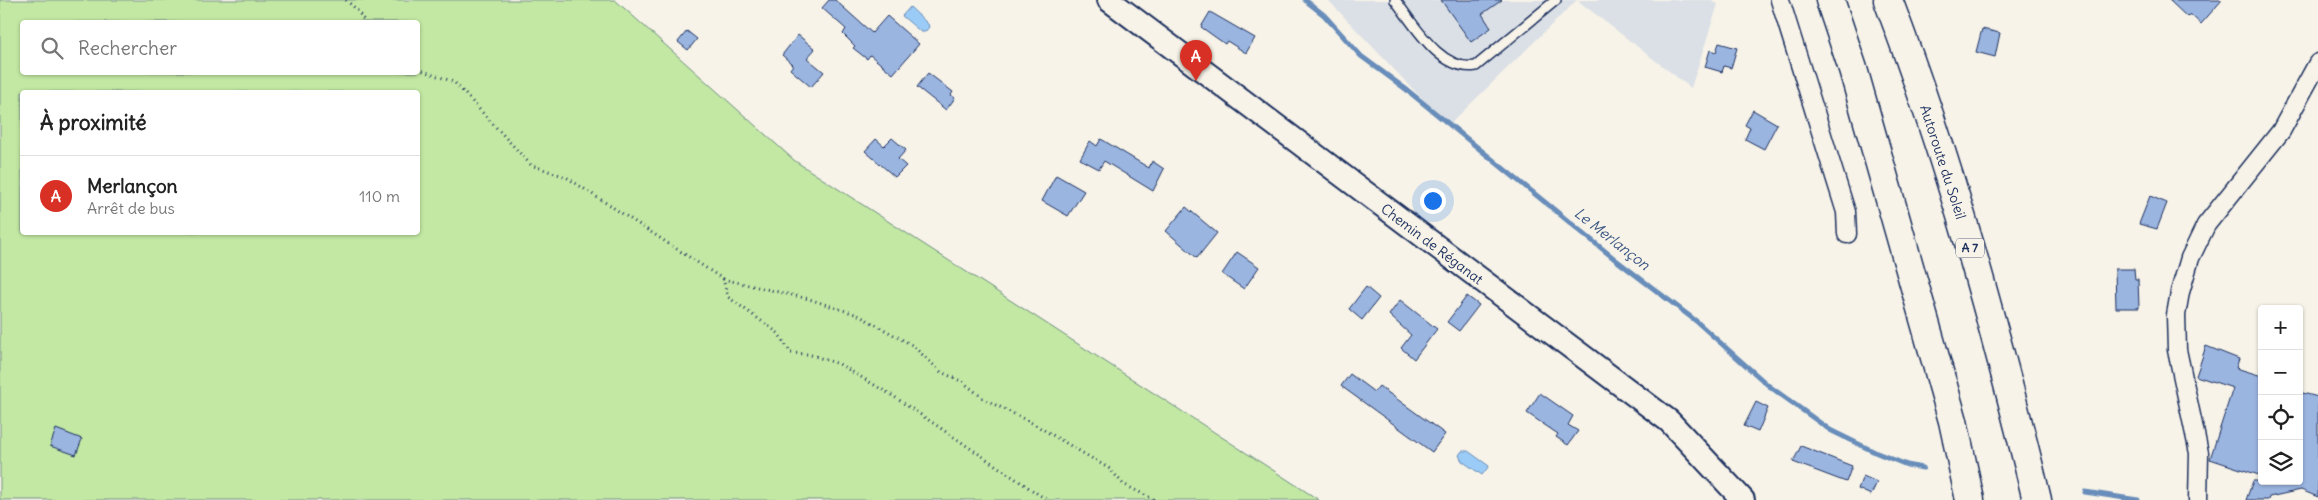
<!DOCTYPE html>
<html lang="fr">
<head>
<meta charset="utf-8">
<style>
  body { margin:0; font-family:Delius,sans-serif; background:#f6f6f6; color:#222 }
  .controls { position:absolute; right:15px; bottom:15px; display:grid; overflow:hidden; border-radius:5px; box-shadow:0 1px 4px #0004 }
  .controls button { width:45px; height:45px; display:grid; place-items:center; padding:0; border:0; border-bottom:1px solid #e0e0e0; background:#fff; color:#222; font:25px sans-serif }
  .you { position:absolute; left:1432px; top:200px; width:18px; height:18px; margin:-12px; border:4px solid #fff; border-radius:50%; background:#1a73e8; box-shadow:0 0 0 8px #1a73e833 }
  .badge { display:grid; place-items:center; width:32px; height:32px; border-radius:50%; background:#d93025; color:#fff; font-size:16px; font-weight:700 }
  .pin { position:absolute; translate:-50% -41px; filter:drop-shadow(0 1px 2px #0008) }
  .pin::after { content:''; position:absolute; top:26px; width:18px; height:15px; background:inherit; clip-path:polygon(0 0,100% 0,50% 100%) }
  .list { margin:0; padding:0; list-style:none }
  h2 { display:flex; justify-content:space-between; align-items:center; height:65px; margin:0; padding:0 20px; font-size:21px }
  h2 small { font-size:16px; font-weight:400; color:#767676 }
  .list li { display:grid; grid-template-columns:32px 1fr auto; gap:15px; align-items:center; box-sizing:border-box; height:80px; padding:0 20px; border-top:1px solid #e0e0e0 }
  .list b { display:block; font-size:19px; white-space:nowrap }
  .list p { margin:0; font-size:16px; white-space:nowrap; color:#767676 }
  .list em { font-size:16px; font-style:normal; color:#767676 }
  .icon { flex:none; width:28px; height:28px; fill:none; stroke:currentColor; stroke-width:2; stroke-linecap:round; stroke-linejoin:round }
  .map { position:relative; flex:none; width:2318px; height:500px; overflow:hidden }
  .search { position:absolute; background:#fff; box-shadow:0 1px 4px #0004; left:20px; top:20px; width:400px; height:55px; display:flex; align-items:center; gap:12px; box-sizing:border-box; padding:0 18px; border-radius:5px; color:#767676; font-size:19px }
  .panel { position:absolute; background:#fff; box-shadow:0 1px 4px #0004; left:20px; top:90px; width:400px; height:145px; border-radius:5px }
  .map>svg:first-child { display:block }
  .built { fill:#dbe0e6 }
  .green { fill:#c2e8a3; stroke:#6e8c80; fill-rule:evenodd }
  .water { fill:#9bccf7; stroke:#688dba }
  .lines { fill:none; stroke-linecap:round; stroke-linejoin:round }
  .stream { stroke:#688dba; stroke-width:5 }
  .building { fill:#9bb5e1; stroke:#1b2f5e }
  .service-casing { stroke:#1b2f5e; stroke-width:12 }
  .minor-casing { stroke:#1b2f5e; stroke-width:21 }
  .tertiary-casing { stroke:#1b2f5e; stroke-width:26 }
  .motorway-casing { stroke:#1b2f5e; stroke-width:31 }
  .path { stroke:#1b2f5e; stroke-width:3; stroke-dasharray:1 4; stroke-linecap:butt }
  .service { stroke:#f7f3e8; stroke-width:9 }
  .minor { stroke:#f7f3e8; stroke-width:18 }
  .tertiary { stroke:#f7f3e8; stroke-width:22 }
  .motorway { stroke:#f7f3e8; stroke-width:28 }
  .labels { text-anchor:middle; stroke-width:5; stroke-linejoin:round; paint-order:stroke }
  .shield { fill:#f7f3e8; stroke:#5d6a87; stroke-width:1 }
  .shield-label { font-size:12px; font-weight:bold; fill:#1b2f5e }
  .street-label { font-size:14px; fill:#1b2f5e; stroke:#f7f3e8 }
  .water-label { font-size:15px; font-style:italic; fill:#3b5684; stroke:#f7f3e8 }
</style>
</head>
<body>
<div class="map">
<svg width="2318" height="500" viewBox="0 0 2318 500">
  <rect width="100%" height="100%" fill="#f7f3e8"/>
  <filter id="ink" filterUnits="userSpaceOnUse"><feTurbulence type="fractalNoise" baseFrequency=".02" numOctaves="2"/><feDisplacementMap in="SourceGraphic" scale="10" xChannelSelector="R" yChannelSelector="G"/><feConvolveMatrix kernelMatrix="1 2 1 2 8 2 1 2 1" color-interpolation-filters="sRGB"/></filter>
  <g filter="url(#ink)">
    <!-- built -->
    <g class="built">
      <path d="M1328 0H1577L1448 126Z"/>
      <path d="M1577 0H1713L1712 2 1718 4 1691 88Z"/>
    </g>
    <!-- green -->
    <path class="green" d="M0 0H615L795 161 1319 500H0ZM22 22H418V72H22ZM22 92H418V232H22Z"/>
    <!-- water -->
    <g class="water">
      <path d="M910 7 928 24 929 27 925 32H921L902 16Z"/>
      <path d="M1462 451H1468L1489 466 1482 475 1462 461 1459 455Z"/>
    </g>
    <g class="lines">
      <!-- stream -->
      <g class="stream">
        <path d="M1305 0 1324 15 1361 56 1407 90 1616 260 1696 321 1769 386 1830 430 1877 453 1907 465 1923 468"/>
        <path d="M2085 492 2138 500"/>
      </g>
    </g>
    <!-- building -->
    <g class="building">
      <path d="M829 0H835L872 33 887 16 919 44 893 74 870 55 867 59 853 48 855 46 843 34 846 29 822 8Z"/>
      <path d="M1441 0H1502L1482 14 1491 28 1471 42Z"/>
      <path d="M2169 0H2222L2201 24 2190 14 2187 17Z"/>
      <path d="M1210 12 1255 38 1246 53 1227 41 1225 44 1201 27Z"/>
      <path d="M1982 29 2000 33 1995 57 1976 52Z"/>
      <path d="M687 31 697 39 688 50 678 42Z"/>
      <path d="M798 35 815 49 807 58 824 72 811 87 790 69 793 65 782 55Z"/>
      <path d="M1719 43 1737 48 1731 68 1724 66 1722 72 1705 67 1710 50 1716 52Z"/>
      <path d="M928 73 953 92 951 95 955 98 946 110 917 87Z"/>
      <path d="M1753 110 1777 124 1764 149 1745 139 1750 128 1745 125Z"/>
      <path d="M892 138 906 150 898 159 906 166 895 177 865 151 876 139 884 146Z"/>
      <path d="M1101 139 1149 168 1152 161 1164 169 1153 191 1104 161 1099 169 1080 159 1090 141 1097 146Z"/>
      <path d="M1056 175 1084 191 1068 216 1042 201Z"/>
      <path d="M2150 196 2167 203 2157 229 2139 224Z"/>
      <path d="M1186 207 1217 233 1197 258 1166 231Z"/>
      <path d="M1237 252 1259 267 1244 289 1222 274Z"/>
      <path d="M2115 269H2134L2135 279H2138L2139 308H2116Z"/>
      <path d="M1366 287 1379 298 1362 320 1349 309Z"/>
      <path d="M1467 296 1479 305 1459 331 1447 322Z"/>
      <path d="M1400 300 1437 329 1414 359 1401 348 1411 335 1389 315Z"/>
      <path d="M2206 346 2239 359 2236 368 2262 376V476L2210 459 2233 388 2196 376Z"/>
      <path d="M1350 374 1374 392 1379 386 1445 434 1432 452 1341 386Z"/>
      <path d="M2299 392 2318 397V497L2301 490 2269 497 2268 500H2246L2253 481H2299Z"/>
      <path d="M1540 393 1573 416 1568 425 1578 431 1568 445 1556 437 1558 434 1527 413Z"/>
      <path d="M1756 402 1768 408 1758 432 1744 426Z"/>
      <path d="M56 429 82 439 76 455 50 446Z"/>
      <path d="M1801 446 1852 466 1846 482 1793 462Z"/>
      <path d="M1863 476 1877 482 1871 495 1858 489Z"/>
    </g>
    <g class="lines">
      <!-- service casing -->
      <g class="service-casing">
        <path id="service" d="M1395 0C1414 24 1440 72 1476 66L1556 0"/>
      </g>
      <!-- minor casing -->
      <g class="minor-casing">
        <g id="minor">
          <path d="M1780 0 1846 212 1847 234"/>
          <path d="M2198 500 2199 453 2177 350 2176 315 2180 292 2190 258 2206 225 2281 131 2318 63"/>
        </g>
      </g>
      <!-- tertiary casing -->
      <g class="tertiary-casing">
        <path id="tertiary" d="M1109 0 1669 421 1743 500"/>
      </g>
      <!-- motorway casing -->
      <g class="motorway-casing">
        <g id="motorway">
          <path d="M1830 0 1853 69 1953 421 1970 500"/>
          <path d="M1888 0C1950 162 1996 331 2037 500"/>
        </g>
      </g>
      <!-- path -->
      <g class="path">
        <path d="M346 0 357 10 365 22"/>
        <path d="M418 69 454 82 531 165 566 177 723 279 728 297 778 333 791 353 808 354 839 364 893 396 1047 500"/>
        <path d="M723 279 809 299 858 315 912 345 941 372 963 382 984 399 1032 423 1110 469 1123 484 1155 500"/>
      </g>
      <!-- service -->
      <use href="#service" class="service"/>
      <!-- minor -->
      <use href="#minor" class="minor"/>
      <!-- tertiary -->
      <use href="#tertiary" class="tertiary"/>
      <!-- motorway -->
      <use href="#motorway" class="motorway"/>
    </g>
  </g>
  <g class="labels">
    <!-- shield labels -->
    <rect class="shield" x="1956" y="238.5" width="28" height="19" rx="4"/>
    <g class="shield-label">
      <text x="1970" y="252">A 7</text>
    </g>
    <!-- street labels -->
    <g class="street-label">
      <text transform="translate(1943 162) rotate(72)" y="5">Autoroute du Soleil</text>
      <text transform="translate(1432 244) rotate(37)" y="5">Chemin de Réganat</text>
    </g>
    <!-- water labels -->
    <g class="water-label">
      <text transform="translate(1612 239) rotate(38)" y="5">Le Merlançon</text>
    </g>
  </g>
</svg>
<div class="controls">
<button>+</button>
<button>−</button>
<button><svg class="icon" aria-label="locate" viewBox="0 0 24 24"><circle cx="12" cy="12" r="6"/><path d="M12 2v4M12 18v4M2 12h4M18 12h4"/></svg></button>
<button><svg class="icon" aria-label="layers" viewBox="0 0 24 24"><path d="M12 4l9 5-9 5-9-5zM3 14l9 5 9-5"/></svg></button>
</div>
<div class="you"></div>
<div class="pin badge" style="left:1196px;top:81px">A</div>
<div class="search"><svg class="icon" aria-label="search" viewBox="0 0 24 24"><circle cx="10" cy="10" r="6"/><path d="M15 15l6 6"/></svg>Rechercher</div>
<section class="panel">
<h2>À proximité<small></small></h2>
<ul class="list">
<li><span class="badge">A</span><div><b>Merlançon</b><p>Arrêt de bus</p></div><em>110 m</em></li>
</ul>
</section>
</div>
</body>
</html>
